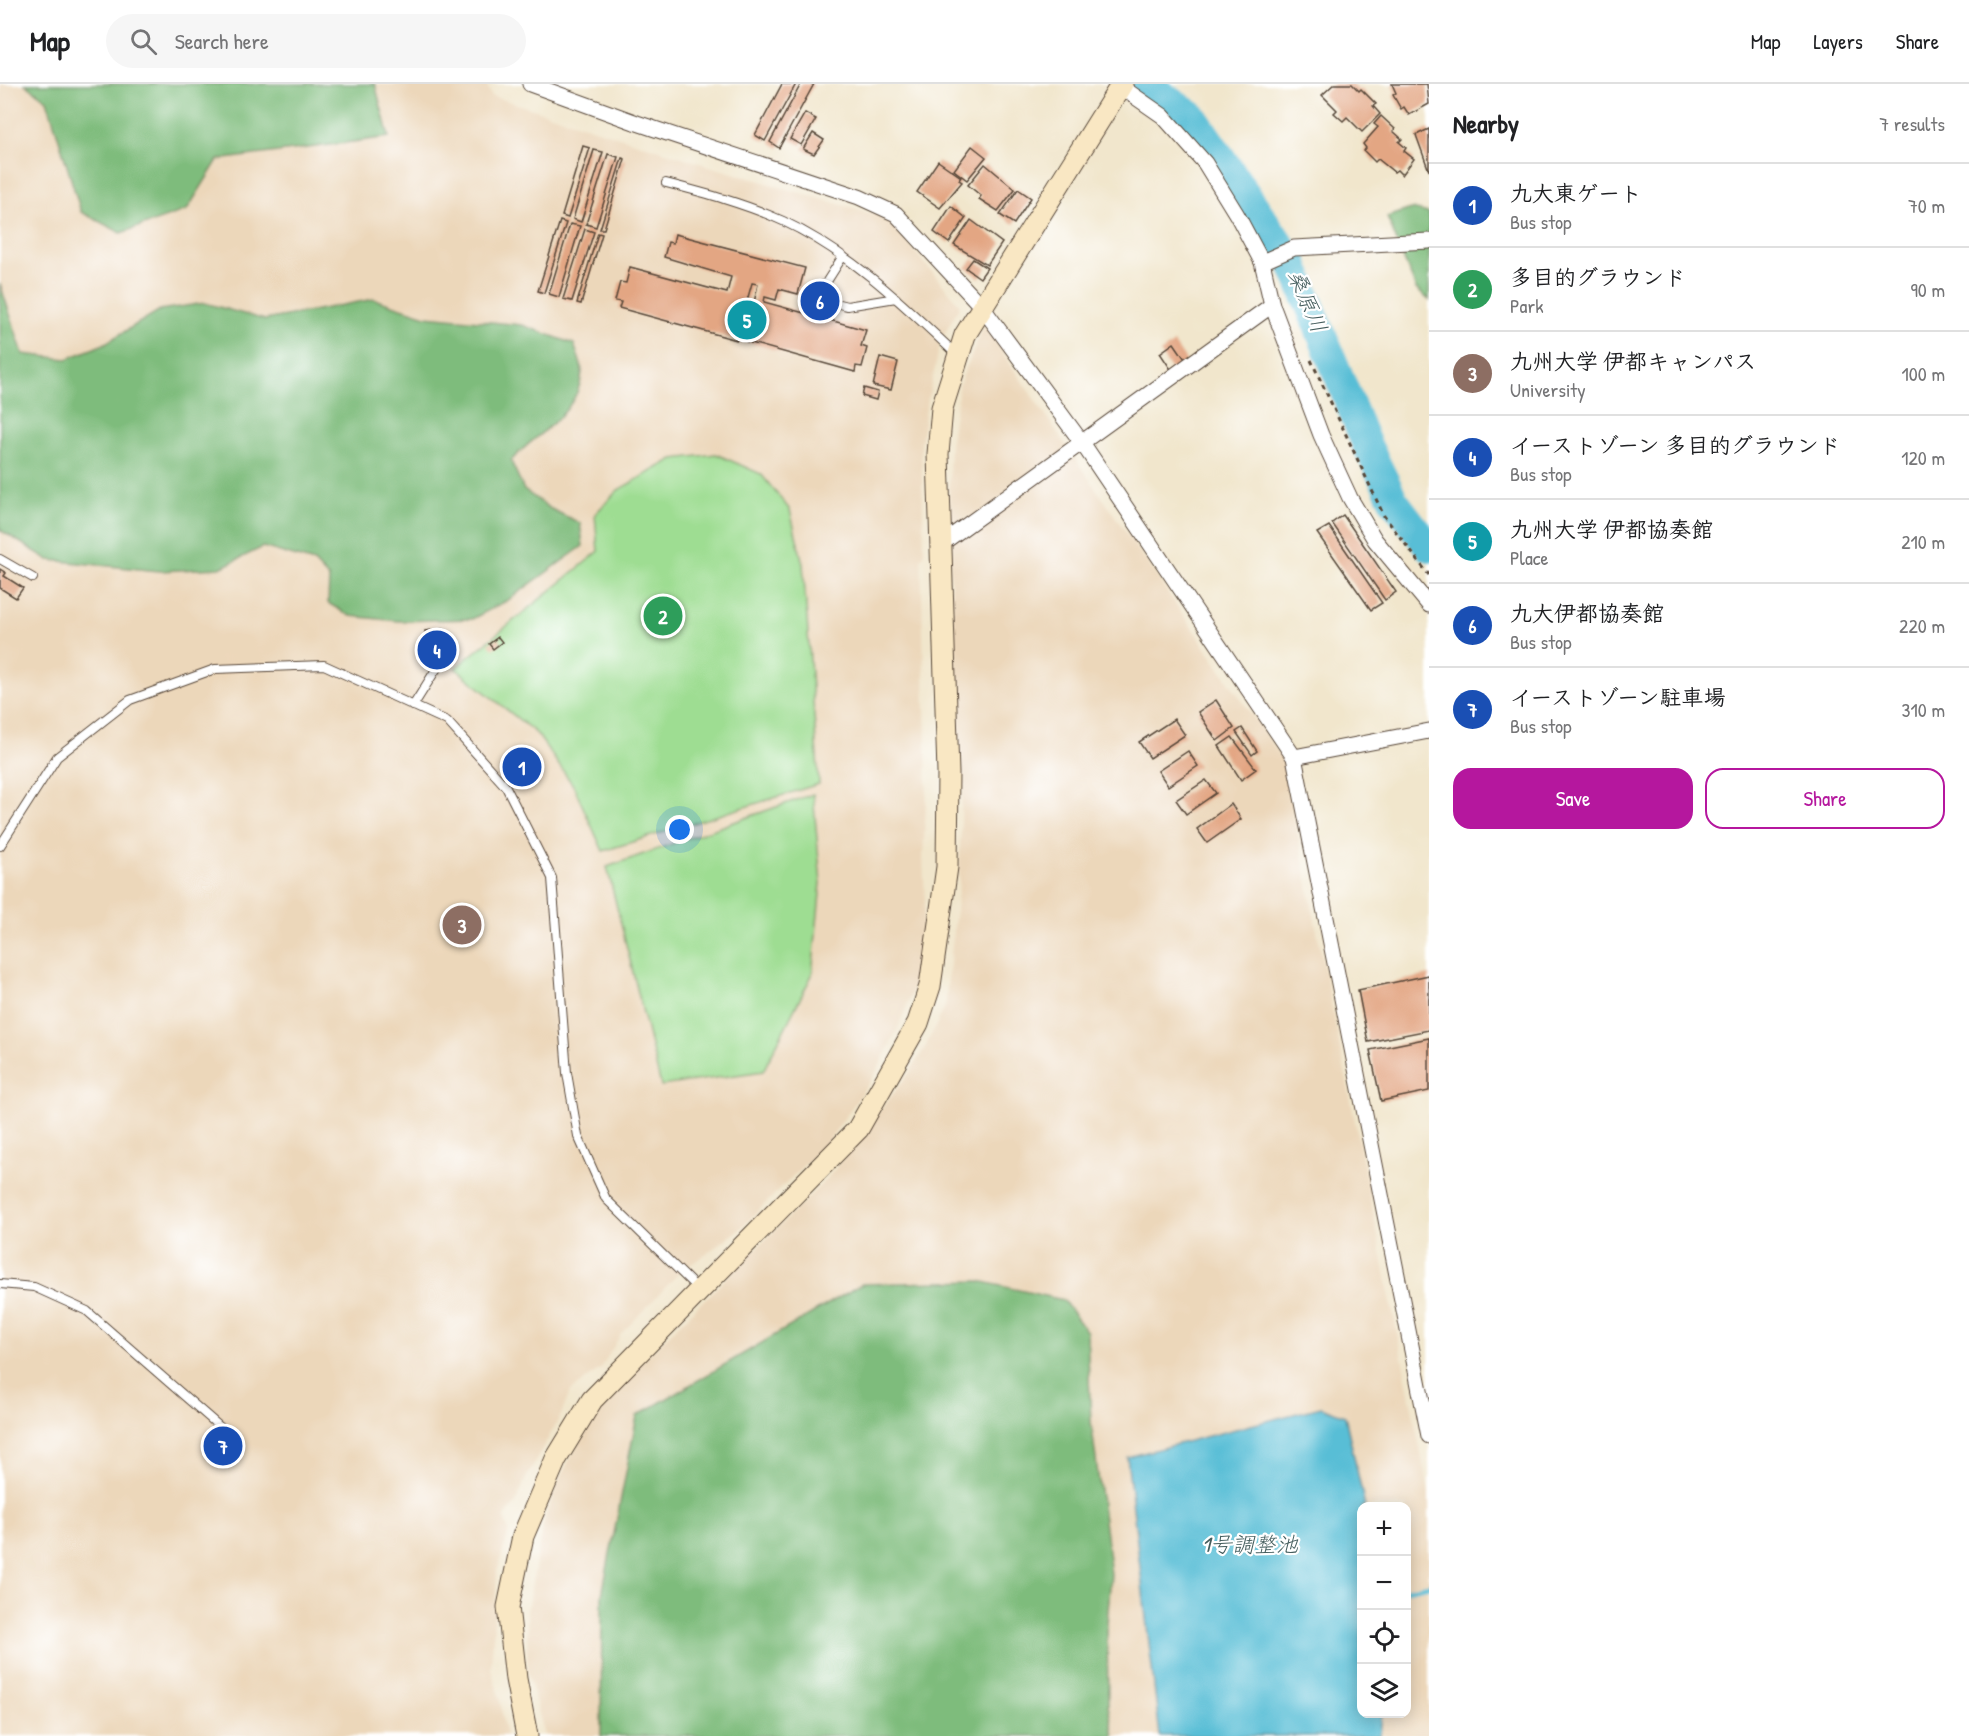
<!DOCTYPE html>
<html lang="en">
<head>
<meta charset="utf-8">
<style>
  body { margin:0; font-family:"Patrick Hand","Klee One",sans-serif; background:#f6f6f6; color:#202124 }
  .controls { position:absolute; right:18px; bottom:18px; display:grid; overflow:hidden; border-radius:12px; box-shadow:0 3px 15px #0003 }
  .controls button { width:54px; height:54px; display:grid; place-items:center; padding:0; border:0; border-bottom:2px solid #e0e0e0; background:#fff; color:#202124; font:30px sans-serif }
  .you { position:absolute; left:680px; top:746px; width:21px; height:21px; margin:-15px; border:4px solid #fff; border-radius:50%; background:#1a73e8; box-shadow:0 0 0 9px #1a73e833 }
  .badge { display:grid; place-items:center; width:39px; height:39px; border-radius:50%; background:#b5179e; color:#fff; font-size:20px; font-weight:700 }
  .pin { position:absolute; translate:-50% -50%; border:3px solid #fff; box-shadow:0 2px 6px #0006 }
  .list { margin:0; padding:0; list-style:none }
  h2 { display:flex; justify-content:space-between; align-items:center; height:78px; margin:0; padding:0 24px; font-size:26px }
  h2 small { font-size:20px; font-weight:400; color:#757577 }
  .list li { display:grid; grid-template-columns:39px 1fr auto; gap:18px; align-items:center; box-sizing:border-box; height:84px; padding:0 24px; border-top:2px solid #e0e0e0 }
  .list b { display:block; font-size:22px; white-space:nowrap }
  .list p { margin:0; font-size:20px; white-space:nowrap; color:#757577 }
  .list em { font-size:20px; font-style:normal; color:#757577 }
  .actions { display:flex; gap:12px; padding:18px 24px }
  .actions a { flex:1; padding:14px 0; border:2px solid #b5179e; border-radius:18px; text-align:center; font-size:21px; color:#b5179e }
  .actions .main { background:#b5179e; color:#fff }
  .icon { flex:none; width:33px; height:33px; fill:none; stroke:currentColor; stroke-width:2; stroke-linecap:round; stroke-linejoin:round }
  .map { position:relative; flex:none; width:1429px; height:1652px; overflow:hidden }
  header { display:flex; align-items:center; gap:36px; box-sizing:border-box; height:84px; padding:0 30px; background:#fff; border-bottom:2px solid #e0e0e0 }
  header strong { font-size:28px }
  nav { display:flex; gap:33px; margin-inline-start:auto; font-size:21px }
  .search { width:420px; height:54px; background:#f6f6f6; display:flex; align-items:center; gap:15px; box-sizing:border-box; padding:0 21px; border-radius:33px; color:#757577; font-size:22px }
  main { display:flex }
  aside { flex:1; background:#fff }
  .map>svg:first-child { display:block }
  .built { fill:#ecd7ba; fill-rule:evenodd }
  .green { fill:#9edd92; stroke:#6c8458; stroke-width:1.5 }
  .forest { fill:#7ebc7c; stroke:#5c734d; stroke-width:1.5 }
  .water { fill:#58bed6; stroke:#4a747a; stroke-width:1.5 }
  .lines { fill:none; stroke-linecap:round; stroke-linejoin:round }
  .stream { stroke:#58bed6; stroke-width:5 }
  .river { stroke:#58bed6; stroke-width:30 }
  .building { fill:#e3a683; fill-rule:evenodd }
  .lane-casing { stroke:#564638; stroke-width:10 }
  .street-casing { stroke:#564638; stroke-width:17 }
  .secondary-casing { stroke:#564638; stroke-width:23 }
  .path { stroke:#564638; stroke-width:3; stroke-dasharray:4.5 4.5; stroke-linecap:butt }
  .lane { stroke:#fff; stroke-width:8 }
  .street { stroke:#fff; stroke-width:15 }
  .secondary { stroke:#f9e7c3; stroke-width:21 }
  .labels { text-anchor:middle; stroke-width:4.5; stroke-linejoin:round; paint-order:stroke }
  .water-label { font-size:22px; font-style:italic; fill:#455e5e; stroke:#fff }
</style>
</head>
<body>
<header>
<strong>Map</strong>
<div class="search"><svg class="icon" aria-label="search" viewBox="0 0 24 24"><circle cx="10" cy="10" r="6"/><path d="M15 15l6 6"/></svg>Search here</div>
<nav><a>Map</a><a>Layers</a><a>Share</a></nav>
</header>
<main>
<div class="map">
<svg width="1429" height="1652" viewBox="0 0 1429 1652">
  <rect width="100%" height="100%" fill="#fff"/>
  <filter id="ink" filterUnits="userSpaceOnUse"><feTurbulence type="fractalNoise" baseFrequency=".0167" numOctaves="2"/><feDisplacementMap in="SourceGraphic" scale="12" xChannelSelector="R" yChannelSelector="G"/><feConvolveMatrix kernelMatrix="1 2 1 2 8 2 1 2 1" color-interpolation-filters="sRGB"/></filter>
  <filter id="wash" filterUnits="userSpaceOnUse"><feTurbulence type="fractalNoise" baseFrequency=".008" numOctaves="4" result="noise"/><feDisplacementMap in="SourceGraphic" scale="24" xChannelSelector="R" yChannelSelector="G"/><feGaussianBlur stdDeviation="1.35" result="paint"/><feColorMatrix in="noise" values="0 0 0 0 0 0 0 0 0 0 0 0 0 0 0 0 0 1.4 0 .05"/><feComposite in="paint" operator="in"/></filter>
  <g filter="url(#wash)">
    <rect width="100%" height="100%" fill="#f1e6cc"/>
    <!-- built -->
    <g class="built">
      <path d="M0 0H486L492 12 712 83 876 131 894 143 960 221 941 256 926 324 921 360 924 469 921 475 927 701 923 773 925 818 919 883 915 900 898 944 877 987 829 1056 739 1146 679 1189 621 1250 601 1284 570 1308 561 1331 526 1394 516 1419 504 1434 509 1447 497 1488 491 1585 500 1616 506 1652H0Z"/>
      <path d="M984 242 1283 676 1429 1410V1652H545L528 1589 527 1526 544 1436 555 1404 577 1361 628 1291 825 1097 907 992 926 962 945 923 959 799 962 710 948 445 950 361 960 299ZM1362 1422H1406V1630H1362Z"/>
    </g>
    <!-- green -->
    <g class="green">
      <path d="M716 370 761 390 790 426 803 480 819 700 603 767 573 701 537 650 455 584 598 468 595 430 618 406 673 375Z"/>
      <path d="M813 710 821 799 812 891 763 987 661 1002 607 783Z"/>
    </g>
    <!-- forest -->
    <g class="forest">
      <path d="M25 0H375L389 53 218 76 187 126 121 149 81 128 47 16Z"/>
      <path d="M1411 125 1429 129V216L1416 205 1387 133Z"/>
      <path d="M0 200 23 270 67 275 104 260 160 226 205 219 265 236 374 215 426 232 522 241 574 260C576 268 582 279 582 288 579 331 536 348 511 377L524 406 551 425 580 439 583 462 508 516 472 535 398 537 350 532 328 519 329 494 314 478 263 463 220 484 159 487 49 476 0 446Z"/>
      <path d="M979 1197 1063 1216 1087 1248 1091 1337 1111 1490 1107 1540 1108 1622 1114 1652H601L602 1511 637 1332 862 1200Z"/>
    </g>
    <!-- water -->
    <path class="water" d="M1321 1323 1345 1332 1365 1422H1362V1630H1382L1380 1652H1160L1127 1373Z"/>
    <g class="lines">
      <!-- stream -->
      <path class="stream" d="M1406 1506 1429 1501"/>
      <!-- river -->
      <path class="river" d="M1146 0 1193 33 1292 178 1366 359 1394 417 1429 463"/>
    </g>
    <g id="blocks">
      <!-- building -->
      <g class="building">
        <path d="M782 0H796L765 57 755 51Z"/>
        <path d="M801 0H814L779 64 770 58Z"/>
        <path d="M1334 0H1352L1359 7 1361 5 1376 20 1373 22 1380 30 1362 48 1347 33 1343 37 1334 29 1337 26 1322 11Z"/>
        <path d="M1392 0H1427L1429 20 1409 31 1404 23 1401 25 1393 11 1396 9Z"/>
        <path d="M805 29 816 35 801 61 790 55Z"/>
        <path d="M1381 32 1395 45 1393 47 1402 55 1399 58 1406 64 1404 67 1414 75 1402 91 1397 86 1394 88 1378 75 1375 78 1364 67 1366 64 1363 60 1378 43 1374 40Z"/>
        <path d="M1429 45V87L1416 51Z"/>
        <path d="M813 49 824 56 814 70 803 65Z"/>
        <path d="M583 62 590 64 568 134 562 132Z"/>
        <path d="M972 62 986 73 967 96 954 86Z"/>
        <path d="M594 66 603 68 581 138 573 135Z"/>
        <path d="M608 70 618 73 596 143 586 140Z"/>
        <path d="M622 74 625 75 604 145H600Z"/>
        <path d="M938 77 961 93 959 96 962 98 940 124 917 108Z"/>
        <path d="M985 80 1015 105 998 127 979 115 981 112 968 101Z"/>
        <path d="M1018 105 1031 114 1014 140 1000 131Z"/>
        <path d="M951 122 966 134 949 159 934 148Z"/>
        <path d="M971 136 1002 159 987 181 954 161Z"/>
        <path d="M560 137 566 139 544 209 538 207Z"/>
        <path d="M570 140 580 142 559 213 549 210Z"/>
        <path d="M585 145 594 148 572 217 563 215Z"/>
        <path d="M598 149 602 150 581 220 577 219Z"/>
        <path d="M675 150 805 184 798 210 779 205 776 216 765 213 764 218 866 246 861 262 867 264 862 283 856 282 855 288 744 257 748 241 742 239 737 256 619 224 621 218 615 217 620 198 626 199 630 183 727 209 731 193 664 173 668 158 673 159ZM752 199 758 200 751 233 743 231Z"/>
        <path d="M973 175 987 184 980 194 966 184Z"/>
        <path d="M1174 259 1187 278 1172 287 1160 269Z"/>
        <path d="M880 273 898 278 891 306 873 302Z"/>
        <path d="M864 304 878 308 876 316 862 312Z"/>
        <path d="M1343 431 1396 508 1385 516 1332 439Z"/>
        <path d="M1329 442 1382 519 1371 526 1317 449Z"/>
        <path d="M0 485 6 489 4 492 23 504 16 514 0 504Z"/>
        <path d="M444 545 445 552 440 553V556L426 558 425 547Z"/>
        <path d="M498 553 502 558 493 565 489 560Z"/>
        <path d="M1216 616 1234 644 1217 657 1198 628Z"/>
        <path d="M1174 635 1185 651 1150 674 1139 658Z"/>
        <path d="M1242 644 1257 667 1252 671 1236 648Z"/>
        <path d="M1232 653 1256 685 1241 696 1219 662Z"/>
        <path d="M1188 667 1198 682 1168 702 1158 687Z"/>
        <path d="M1206 696 1216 709 1186 730 1176 716Z"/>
        <path d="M1231 720 1241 735 1207 759 1197 745Z"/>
        <path d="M1429 891V946L1368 958 1358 906Z"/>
        <path d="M1429 954V1007L1381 1017 1370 966Z"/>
      </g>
    </g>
  </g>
  <g filter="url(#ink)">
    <use href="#blocks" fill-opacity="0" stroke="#564638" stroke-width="1.5"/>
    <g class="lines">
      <!-- lane casing -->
      <g class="lane-casing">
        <g id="lane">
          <path d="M666 99C705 109 746 120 783 137 850 168 904 221 957 271"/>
          <path d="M843 172 824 202 827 217 847 222 896 214"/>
          <path d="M0 475 33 494"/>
          <path d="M413 622 452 560"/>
          <path d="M0 762 57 673 130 616 215 585 324 581 447 637 506 703 552 794 567 989 578 1052 606 1115 698 1205"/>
          <path d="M0 1200 34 1203 87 1227 220 1343"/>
        </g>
      </g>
      <!-- street casing -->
      <g class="street-casing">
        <g id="street">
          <path d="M530 0 637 39 859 113 896 130 982 223 1083 360 1294 673 1429 1352"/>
          <path d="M1117 0 1163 32 1205 79 1237 131 1262 178 1272 221 1321 351 1350 414 1375 456 1429 521"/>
          <path d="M1262 178 1294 164 1429 157"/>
          <path d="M941 460 1272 221"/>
          <path d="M1294 673 1429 647"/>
        </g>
      </g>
      <!-- secondary casing -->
      <g class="secondary-casing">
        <path id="secondary" d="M527 1652 516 1595 508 1523 523 1452 556 1375 592 1316 858 1045 918 939 930 902 947 783 948 689 938 370 942 324 965 251 1122 0"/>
      </g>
      <!-- path -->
      <path class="path" d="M1311 276 1384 432 1429 491"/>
      <!-- lane -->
      <use href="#lane" class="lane"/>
      <!-- street -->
      <use href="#street" class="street"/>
      <!-- secondary -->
      <use href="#secondary" class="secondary"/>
    </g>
  </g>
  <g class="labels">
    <!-- water labels -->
    <g class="water-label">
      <text transform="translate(1308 217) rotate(67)" y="8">桑原川</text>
      <text x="1250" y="1468">1号調整池</text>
    </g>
  </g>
</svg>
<div class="controls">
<button>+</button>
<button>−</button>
<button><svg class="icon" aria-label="locate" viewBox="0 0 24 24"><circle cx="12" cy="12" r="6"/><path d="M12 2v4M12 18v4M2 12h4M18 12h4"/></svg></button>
<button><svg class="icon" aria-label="layers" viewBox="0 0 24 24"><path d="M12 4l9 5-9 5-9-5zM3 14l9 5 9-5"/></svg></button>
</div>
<div class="you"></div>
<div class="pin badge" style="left:522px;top:683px;background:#1a4fb4">1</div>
<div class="pin badge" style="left:663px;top:532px;background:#2e9e5b">2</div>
<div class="pin badge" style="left:462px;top:841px;background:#8d6e63">3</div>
<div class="pin badge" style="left:437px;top:566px;background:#1a4fb4">4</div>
<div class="pin badge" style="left:747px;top:236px;background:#0f9aa8">5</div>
<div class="pin badge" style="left:820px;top:217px;background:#1a4fb4">6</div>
<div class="pin badge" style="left:223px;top:1362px;background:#1a4fb4">7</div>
</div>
<aside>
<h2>Nearby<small>7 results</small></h2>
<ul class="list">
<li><span class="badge" style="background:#1a4fb4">1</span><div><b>九大東ゲート</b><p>Bus stop</p></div><em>70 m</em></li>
<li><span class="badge" style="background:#2e9e5b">2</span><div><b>多目的グラウンド</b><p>Park</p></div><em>90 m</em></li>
<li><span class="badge" style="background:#8d6e63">3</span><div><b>九州大学 伊都キャンパス</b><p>University</p></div><em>100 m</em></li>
<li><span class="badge" style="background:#1a4fb4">4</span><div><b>イーストゾーン 多目的グラウンド</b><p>Bus stop</p></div><em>120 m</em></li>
<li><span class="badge" style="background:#0f9aa8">5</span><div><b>九州大学 伊都協奏館</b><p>Place</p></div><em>210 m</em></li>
<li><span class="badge" style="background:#1a4fb4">6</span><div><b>九大伊都協奏館</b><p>Bus stop</p></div><em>220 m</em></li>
<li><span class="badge" style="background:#1a4fb4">7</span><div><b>イーストゾーン駐車場</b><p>Bus stop</p></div><em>310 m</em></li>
</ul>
<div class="actions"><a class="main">Save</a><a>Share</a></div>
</aside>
</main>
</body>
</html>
